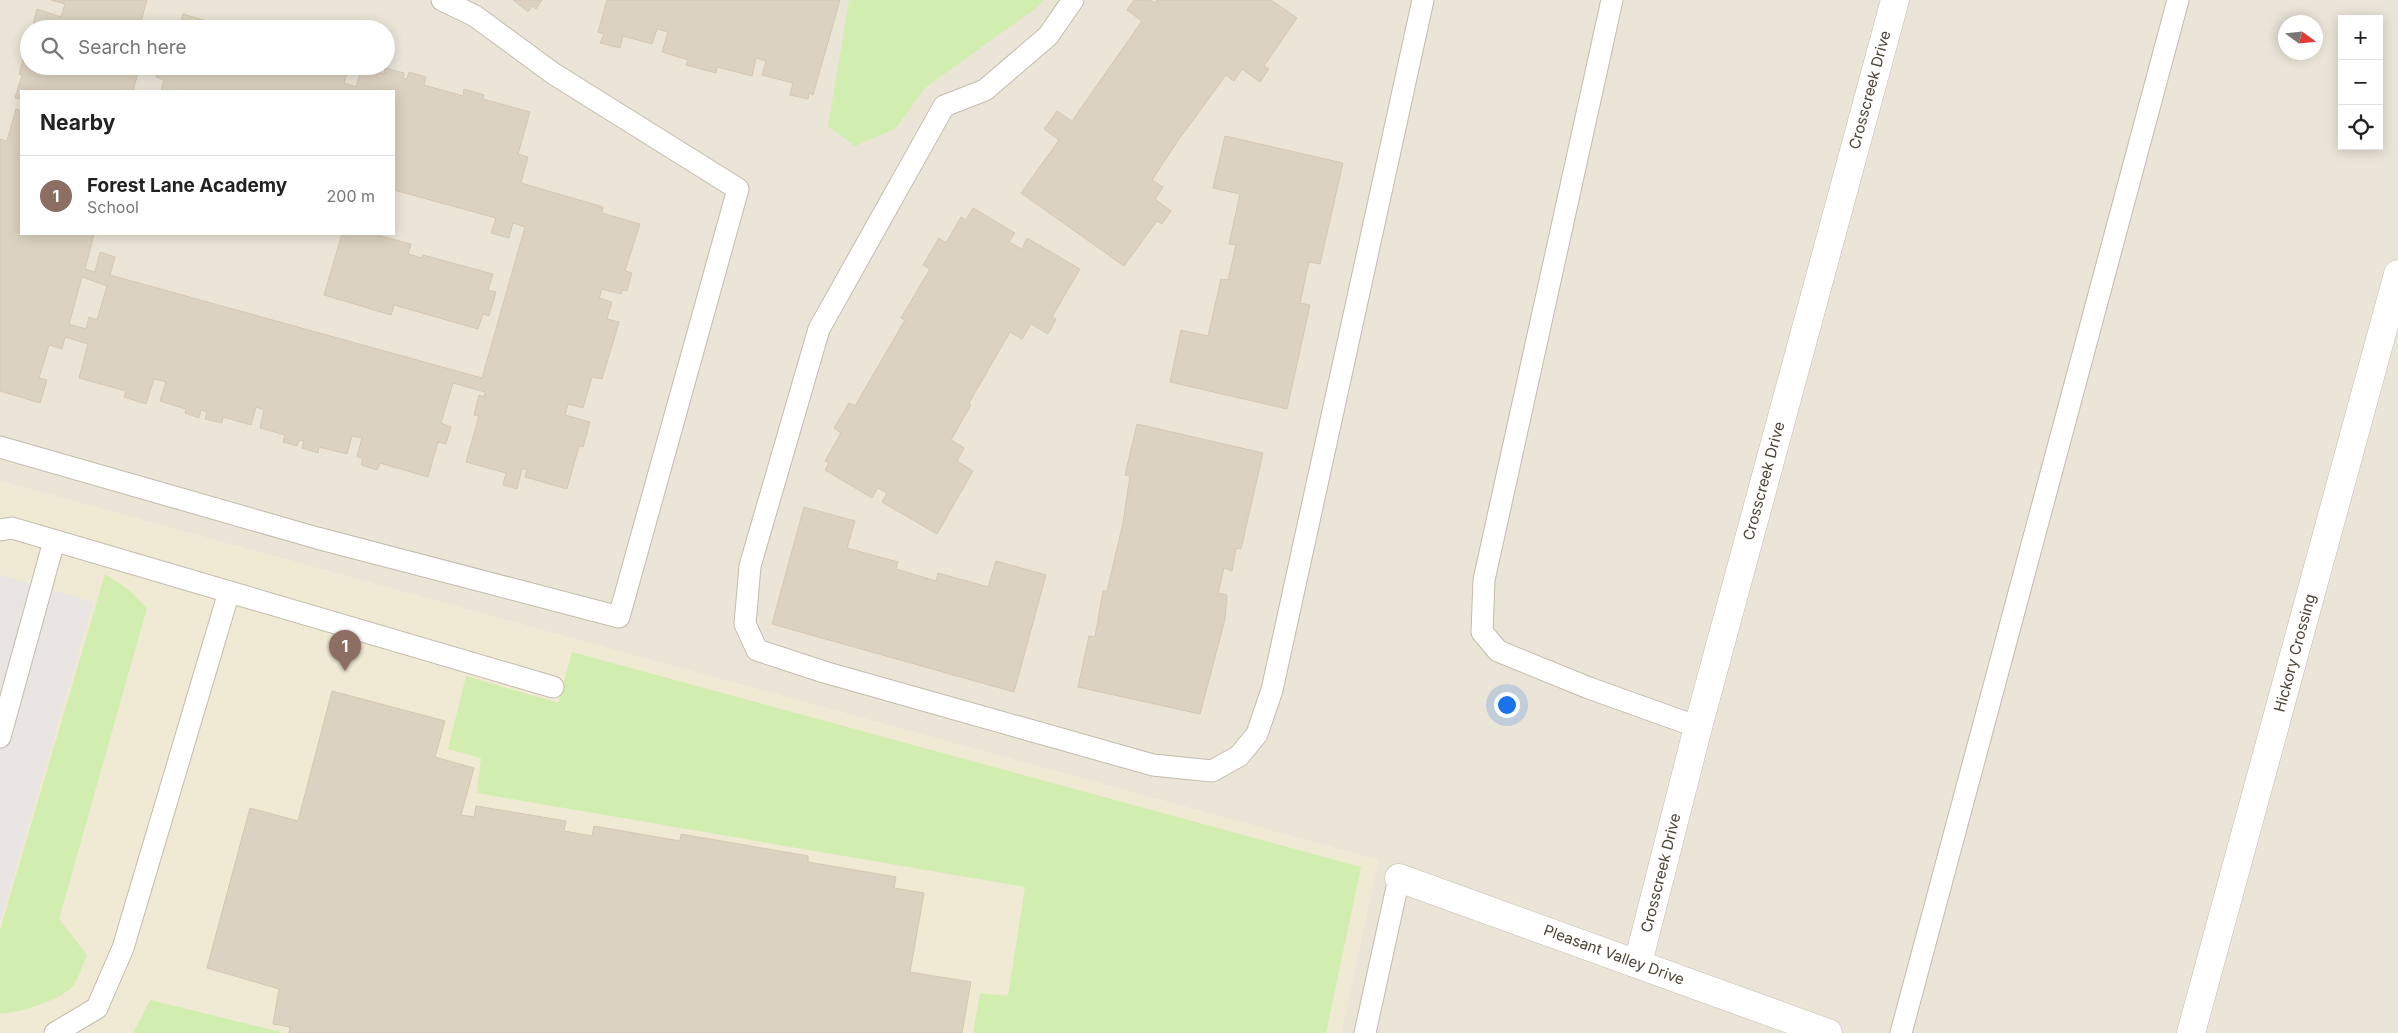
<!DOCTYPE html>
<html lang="en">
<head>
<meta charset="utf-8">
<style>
  body { margin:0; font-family:Inter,sans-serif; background:#f2f2f2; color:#222 }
  .controls { position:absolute; right:15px; top:15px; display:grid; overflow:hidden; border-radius:0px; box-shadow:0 2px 12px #0003 }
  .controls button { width:45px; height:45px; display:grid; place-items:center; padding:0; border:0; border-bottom:1px solid #e0e0e0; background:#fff; color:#222; font:25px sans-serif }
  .compass { position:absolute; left:2278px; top:15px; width:45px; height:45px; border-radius:50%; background:#fff; box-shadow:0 2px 12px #0003; rotate:105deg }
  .you { position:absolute; left:1506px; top:704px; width:18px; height:18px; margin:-12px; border:4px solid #fff; border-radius:50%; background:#1a73e8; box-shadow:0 0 0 8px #1a73e833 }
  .badge { display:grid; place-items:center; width:32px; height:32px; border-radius:50%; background:#7c3aed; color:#fff; font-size:16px; font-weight:700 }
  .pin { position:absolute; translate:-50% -41px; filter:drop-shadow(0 1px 2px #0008) }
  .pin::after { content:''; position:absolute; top:26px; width:18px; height:15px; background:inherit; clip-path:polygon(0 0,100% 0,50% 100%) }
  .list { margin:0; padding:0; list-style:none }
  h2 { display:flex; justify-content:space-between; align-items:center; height:65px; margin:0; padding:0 20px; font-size:21px }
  h2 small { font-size:16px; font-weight:400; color:#767676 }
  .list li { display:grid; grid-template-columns:32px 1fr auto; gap:15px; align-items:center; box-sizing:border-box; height:80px; padding:0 20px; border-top:1px solid #e0e0e0 }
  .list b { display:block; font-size:19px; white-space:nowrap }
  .list p { margin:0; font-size:16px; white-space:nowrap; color:#767676 }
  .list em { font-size:16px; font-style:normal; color:#767676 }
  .icon { flex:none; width:28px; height:28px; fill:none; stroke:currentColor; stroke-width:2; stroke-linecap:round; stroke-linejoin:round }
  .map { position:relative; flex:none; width:2398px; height:1033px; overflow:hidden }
  .search { position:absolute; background:#fff; box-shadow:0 2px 12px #0003; left:20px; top:20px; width:375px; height:55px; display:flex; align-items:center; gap:12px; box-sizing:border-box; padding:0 18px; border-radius:28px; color:#767676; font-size:19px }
  .panel { position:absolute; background:#fff; box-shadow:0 2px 12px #0003; left:20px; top:90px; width:375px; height:145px; border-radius:0px }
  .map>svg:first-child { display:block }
  .residential { fill:#ebe5d8; fill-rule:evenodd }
  .education { fill:#f0e9d3 }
  .green { fill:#d1eeb0 }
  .parking { fill:#e8e5e2 }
  .building { fill:#dcd2c1; stroke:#d5c7b1; fill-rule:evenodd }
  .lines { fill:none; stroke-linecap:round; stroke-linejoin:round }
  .lane-casing { stroke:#c3bbab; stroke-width:23 }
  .street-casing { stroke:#c3bbab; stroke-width:29 }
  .lane { stroke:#fff; stroke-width:21 }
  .street { stroke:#fff; stroke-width:28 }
  .labels { text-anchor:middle; stroke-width:4; stroke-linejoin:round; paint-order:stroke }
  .street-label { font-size:15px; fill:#4b4437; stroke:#fff }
</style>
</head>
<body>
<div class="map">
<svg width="2398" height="1033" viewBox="0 0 2398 1033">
  <rect width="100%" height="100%" fill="#f6f3ea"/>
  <!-- residential -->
  <path class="residential" d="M0 0H2398V1033H1341L1378 860 0 481ZM2342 19H2379V146H2342ZM2286 22H2316V52H2286ZM29 29H386V66H29ZM21 91H394V234H21Z"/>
  <!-- education -->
  <path class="education" d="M0 481 1378 860 1341 1033H0Z"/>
  <!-- green -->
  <g class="green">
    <path d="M849 0H1044L1036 8 926 87 895 129 855 146 828 127Z"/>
    <path d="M105 574 129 590 147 608 59 919 87 955C82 965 79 979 72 987 62 999 16 1015 0 1013V930Z"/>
    <path d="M572 652 1361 867 1326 1033H973L980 993 1008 996 1025 887 477 793 481 758 448 749 466 676 558 703Z"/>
    <path d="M150 1000 281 1032V1033H133Z"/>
  </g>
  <!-- parking -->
  <path class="parking" d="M0 575 93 602 0 923Z"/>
  <!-- building -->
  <g class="building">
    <path d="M147 0 139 29H32L37 9 61 17 65 4 51 0Z"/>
    <path d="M513 0H542L536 9 532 6 528 12Z"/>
    <path d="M607 0H840L813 95 809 93 808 99 790 95 793 83 762 75 766 61 756 58 752 76 717 67 716 73 686 65 688 60 662 52 668 32 657 29 652 44 623 36 620 48 600 43 604 34 598 32Z"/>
    <path d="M1134 0H1150L1155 3 1157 0H1271L1297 18 1264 66 1269 69 1260 82 1242 69 1234 81 1226 75 1177 142 1152 180 1163 187 1155 199 1171 211 1162 224 1157 221 1124 266 1021 193 1059 140 1044 129 1057 111 1072 121 1142 21 1127 10Z"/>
    <path d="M183 14 234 29H179Z"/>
    <path d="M29 39V66H140L133 91H21V99L15 98 22 75 19 74Z"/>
    <path d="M159 66H349L344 83 356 87 362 67 384 74 385 68 404 73 403 78 407 79 409 72 426 77 424 85 463 96 464 89 484 95 483 99 530 112 518 154 528 157 521 183 603 207 602 213 640 224 625 271 632 273 627 291 622 290 621 294 602 289 599 298 612 302 607 319 619 322 602 379 592 377 583 408 568 404 565 415 590 422 583 447 579 446 567 489 525 477 527 470 522 468 517 489 503 485 506 473 466 462 479 416 474 415 479 395 484 397 485 392 453 383 441 423 451 427 446 444 438 442 428 477 380 463 377 470 361 465 363 458 357 457 362 438 352 436 347 454 319 447 318 453 302 448 304 441 299 440 297 446 283 442 285 435 260 428 264 410 256 407 251 425 223 417 222 423 205 419 207 412 201 410 199 418 185 413 186 409 160 401 166 382 154 379 146 404 124 397 126 391 79 378 88 344 65 337 62 349 49 345 39 378 47 380 40 403 0 391V139L7 141 16 109 21 111V234H94L85 269 95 272 100 252 115 257 110 275 482 378 525 227 513 223 509 238 491 233 496 218 394 190V91H161L164 80 156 77ZM82 277 107 286 97 320 89 317 86 329 69 324Z"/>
    <path d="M1225 136 1343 163 1320 264 1309 262 1300 303 1310 305 1287 409 1170 382 1181 330 1208 336 1221 279 1228 280 1236 245 1229 244 1240 194 1213 188Z"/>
    <path d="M973 208 1015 233 1009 242 1022 249 1027 238 1080 269 1052 317 1056 319 1048 334 1031 324 1022 339 1010 332 969 403 971 405 951 440 964 448 957 461 973 471 937 534 882 502 887 493 878 488 872 498 825 470 829 463 825 461 841 433 834 428 849 403 855 406 905 320 901 318 930 269 923 265 939 238 946 243 961 217 966 220Z"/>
    <path d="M342 234H373L411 244 408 254 422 258 423 255 493 274 488 290 496 292 489 316 483 314 478 329 394 305 391 315 324 295Z"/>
    <path d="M1137 424 1263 453 1241 549 1236 548 1232 571 1224 568 1218 593 1227 595 1225 619 1200 714 1078 687 1089 636 1095 637 1103 591H1107L1123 523 1130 476 1125 475Z"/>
    <path d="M804 507 855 521 847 548 898 562 896 569 936 581 938 573 988 587 996 561 1046 575 1014 692 772 624Z"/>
    <path d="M332 691 445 721 435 757 474 768 461 815 474 817 476 806 566 821 564 831 592 836 594 826 680 841 681 834 808 856V862L896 877 894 888 924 893 910 972 971 982 962 1033H289L290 1027 273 1024 279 989 207 968 250 808 298 821Z"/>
  </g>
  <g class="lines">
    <!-- lane casing -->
    <g class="lane-casing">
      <g id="lane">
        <path d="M1073 0 1048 36 985 90 944 106 819 329 750 566 745 624 757 650 824 672 1153 765 1212 771 1239 756 1257 734 1272 690 1423 0"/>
        <path d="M1612 0 1484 580 1482 632 1498 651 1589 688 1698 727"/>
        <path d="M0 447 317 538 619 617 738 189 554 74 475 16 442 0"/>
        <path d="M0 530 12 528 553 687"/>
        <path d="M0 737 54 541"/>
        <path d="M55 1033 97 1008 123 948 229 592"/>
        <path d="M1365 1033 1399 878"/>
        <path d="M1901 1033 2178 0"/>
      </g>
    </g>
    <!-- street casing -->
    <g class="street-casing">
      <g id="street">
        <path d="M1399 878 1828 1033"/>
        <path d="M1638 963 1698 727 1895 0"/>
        <path d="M2191 1033 2398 274"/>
      </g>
    </g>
    <!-- lane -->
    <use href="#lane" class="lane"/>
    <!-- street -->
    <use href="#street" class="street"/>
  </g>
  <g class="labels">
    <!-- street labels -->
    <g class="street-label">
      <text transform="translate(1870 90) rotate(-75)" y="5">Crosscreek Drive</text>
      <text transform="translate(1764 481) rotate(-75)" y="5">Crosscreek Drive</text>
      <text transform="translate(2295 653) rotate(-75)" y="5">Hickory Crossing</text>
      <text transform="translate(1661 873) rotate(-76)" y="5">Crosscreek Drive</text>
      <text transform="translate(1614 955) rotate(20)" y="5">Pleasant Valley Drive</text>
    </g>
  </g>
</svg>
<div class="controls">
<button>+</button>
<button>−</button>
<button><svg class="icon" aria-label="locate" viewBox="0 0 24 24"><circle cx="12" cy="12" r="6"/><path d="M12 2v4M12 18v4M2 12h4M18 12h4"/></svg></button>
</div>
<svg class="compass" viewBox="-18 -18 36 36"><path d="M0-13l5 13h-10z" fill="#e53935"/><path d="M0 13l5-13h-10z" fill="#767676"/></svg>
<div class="you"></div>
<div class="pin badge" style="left:345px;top:671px;background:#8d6e63">1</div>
<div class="search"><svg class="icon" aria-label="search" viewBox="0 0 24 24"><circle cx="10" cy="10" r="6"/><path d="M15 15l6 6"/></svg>Search here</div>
<section class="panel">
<h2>Nearby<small></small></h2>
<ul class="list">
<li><span class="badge" style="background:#8d6e63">1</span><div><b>Forest Lane Academy</b><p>School</p></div><em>200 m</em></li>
</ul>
</section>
</div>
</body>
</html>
